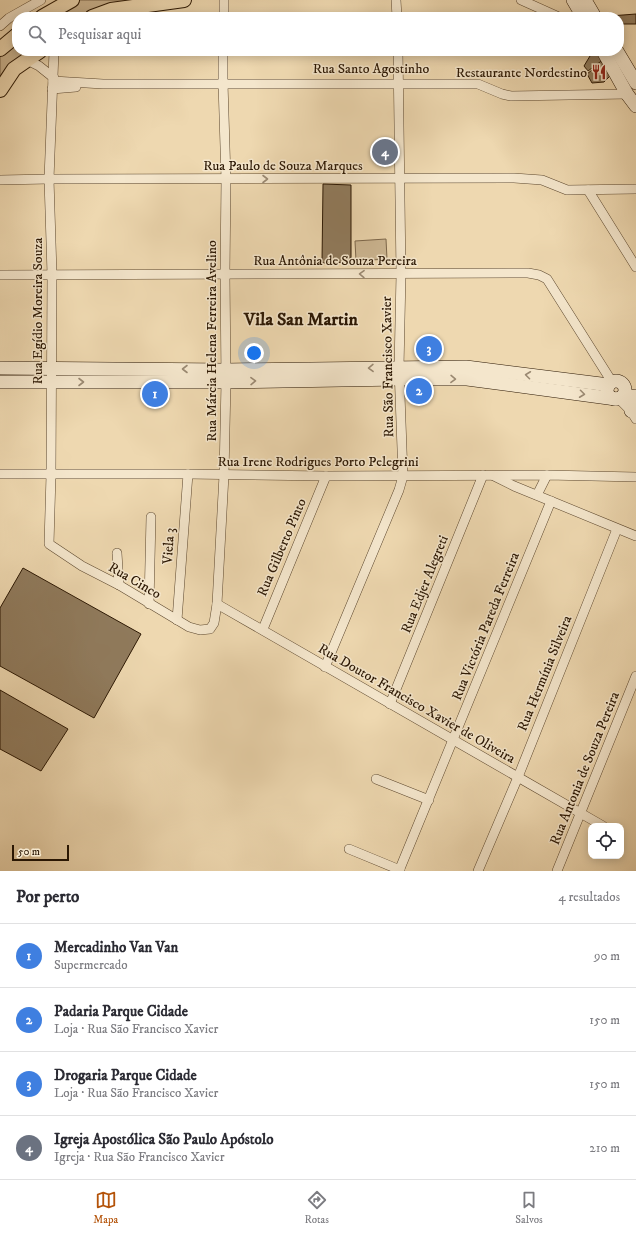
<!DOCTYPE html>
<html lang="pt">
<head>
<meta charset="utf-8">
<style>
  body { margin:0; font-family:"IM FELL DW Pica",serif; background:#f7f7f7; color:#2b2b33 }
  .controls { position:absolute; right:12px; bottom:12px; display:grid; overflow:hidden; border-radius:8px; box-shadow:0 2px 10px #0003 }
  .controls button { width:36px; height:36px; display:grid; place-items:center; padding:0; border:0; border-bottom:1px solid #e1e1e2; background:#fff; color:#2b2b33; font:20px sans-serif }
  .scale { position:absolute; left:12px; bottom:10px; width:57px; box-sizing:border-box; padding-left:4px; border:2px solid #2b1703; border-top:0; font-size:11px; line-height:14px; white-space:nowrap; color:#2b1703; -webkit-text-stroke:3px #f4e6cc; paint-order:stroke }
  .you { position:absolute; left:254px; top:353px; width:14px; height:14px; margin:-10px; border:3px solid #fff; border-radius:50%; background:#1a73e8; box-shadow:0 0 0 6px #1a73e833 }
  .badge { display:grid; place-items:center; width:26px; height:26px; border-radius:50%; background:#b45309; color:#fff; font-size:13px; font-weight:700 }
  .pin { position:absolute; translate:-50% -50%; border:2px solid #fff; box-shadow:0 1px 4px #0006 }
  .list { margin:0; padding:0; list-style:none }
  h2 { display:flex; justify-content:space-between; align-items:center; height:52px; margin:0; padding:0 16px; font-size:17px }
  h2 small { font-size:13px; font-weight:400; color:#7c7c81 }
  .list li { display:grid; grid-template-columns:26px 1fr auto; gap:12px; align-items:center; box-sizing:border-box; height:64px; padding:0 16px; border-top:1px solid #e1e1e2 }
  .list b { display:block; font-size:15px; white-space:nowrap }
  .list p { margin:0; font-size:13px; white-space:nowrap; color:#7c7c81 }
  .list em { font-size:13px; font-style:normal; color:#7c7c81 }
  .icon { flex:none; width:22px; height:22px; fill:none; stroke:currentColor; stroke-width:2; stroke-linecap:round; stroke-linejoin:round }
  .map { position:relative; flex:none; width:636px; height:871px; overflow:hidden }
  .search { position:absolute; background:#fff; box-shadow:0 2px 10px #0003; left:12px; right:12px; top:12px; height:44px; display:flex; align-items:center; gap:10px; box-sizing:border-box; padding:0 14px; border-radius:16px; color:#7c7c81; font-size:15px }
  .sheet { height:308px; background:#fff }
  nav { display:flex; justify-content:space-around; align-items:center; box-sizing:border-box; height:56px; border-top:1px solid #e1e1e2; background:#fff; font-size:11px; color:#7c7c81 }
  nav a { display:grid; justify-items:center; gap:2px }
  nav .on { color:#b45309 }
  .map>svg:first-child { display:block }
  .green { fill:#cdb793; stroke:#7c674b }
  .building { fill:#907b5d; stroke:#2b1703 }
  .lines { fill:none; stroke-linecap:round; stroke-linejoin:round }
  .street-casing { stroke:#5c472e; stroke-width:10 }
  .secondary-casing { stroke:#2b1703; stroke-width:14 }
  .primary-casing { stroke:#2b1703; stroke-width:16 }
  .street { stroke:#f4e6cc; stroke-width:9 }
  .secondary { stroke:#f4e6cc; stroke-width:13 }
  .primary { stroke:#eed8b0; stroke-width:14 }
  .oneway { stroke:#9a8972 }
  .labels { text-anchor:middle; stroke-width:3; stroke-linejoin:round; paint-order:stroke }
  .street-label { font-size:14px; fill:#2b1703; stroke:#f4e6cc }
  .poi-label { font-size:14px; fill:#2b1703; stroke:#f4e6cc; text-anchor:end }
  .district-label { font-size:18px; font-weight:bold; fill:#2b1703; stroke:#f4e6cc }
</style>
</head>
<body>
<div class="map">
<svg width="636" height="871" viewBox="0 0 636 871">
  <rect width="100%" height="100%" fill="#eed8b0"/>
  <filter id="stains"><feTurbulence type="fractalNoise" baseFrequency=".005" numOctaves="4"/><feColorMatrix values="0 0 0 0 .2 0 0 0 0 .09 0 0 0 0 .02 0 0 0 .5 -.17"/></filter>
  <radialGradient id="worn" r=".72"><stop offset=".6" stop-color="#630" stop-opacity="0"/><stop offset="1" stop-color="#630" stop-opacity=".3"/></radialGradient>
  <!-- green -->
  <g class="green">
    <path d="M79 0H159L96 11 83 17H46Z"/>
    <path d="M17 36V51H33L0 82V50Z"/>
    <path d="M386 239 387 259 356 261 355 241Z"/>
  </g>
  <!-- building -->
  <g class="building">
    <path d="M636 14V24H619V17H611L610 16Z"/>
    <path d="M593 51H599L604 59 588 71 584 66Z"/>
    <path d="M603 61 611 75 604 82 592 83 587 74Z"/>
    <path d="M323 184 351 185V262L322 263Z"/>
    <path d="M23 568 141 634 94 718 0 666V608Z"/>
    <path d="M0 690 68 729 41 771 0 749Z"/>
  </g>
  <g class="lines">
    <!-- street casing -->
    <g class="street-casing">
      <g id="street">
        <path d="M396 0 397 17"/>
        <path d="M521 0 559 17"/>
        <path d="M224 17V0"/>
        <path d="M0 26 9 18 41 0"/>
        <path d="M54 51 49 179 52 274 51 475 49 544 82 566 119 585 189 627 200 630 210 629 214 623 217 604 224 475 226 382 225 273 226 179 223 83V51"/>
        <path d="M27 60 39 66 54 78"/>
        <path d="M53 81 103 84H478L502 94 511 96 627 94"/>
        <path d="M52 89 76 87"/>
        <path d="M0 180 49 179 514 178 542 180 567 190 636 189"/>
        <path d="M588 190 636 267"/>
        <path d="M0 275C176 273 352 275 528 273L539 275 547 279 612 382"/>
        <path d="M618 398 631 411 636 419"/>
        <path d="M0 474H188L326 476 547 475 636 477"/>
        <path d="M494 476 514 486 636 536"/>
        <path d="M537 495 547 475"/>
        <path d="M117 553 119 585"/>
        <path d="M149 604 151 517"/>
        <path d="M217 604 603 826"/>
        <path d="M177 620 188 474"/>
        <path d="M263 629 326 476"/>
        <path d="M325 667 399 490 403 476 399 368 401 274 398 51"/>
        <path d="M390 704 483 475"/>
        <path d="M376 779 429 800"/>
        <path d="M349 849 400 870"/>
        <path d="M399 871 551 501"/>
        <path d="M478 871 518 777 617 529"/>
        <path d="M557 871 636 676"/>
      </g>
    </g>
    <!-- secondary casing -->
    <g class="secondary-casing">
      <g id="secondary">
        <path d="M573 0 583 17"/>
        <path d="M585 0 595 17"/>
        <path d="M603 51 627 94 636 106"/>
        <path d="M617 51 636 83"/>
        <path d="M0 368 225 370 466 367 609 385"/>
        <circle cx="616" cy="390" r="9"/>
        <path d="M0 382H226L400 379H467L616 399"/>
        <path d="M621 397 636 396"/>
        <path d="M631 411 636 400"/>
      </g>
    </g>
    <!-- primary casing -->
    <g class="primary-casing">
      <g id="primary">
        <path d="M42 17 72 0"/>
        <path d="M92 17 111 10 184 0"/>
        <path d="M0 49 17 35"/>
        <path d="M0 90 14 69 40 51"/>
      </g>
    </g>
    <!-- street -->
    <use href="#street" class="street"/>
    <!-- secondary -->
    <use href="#secondary" class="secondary"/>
    <!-- primary -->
    <use href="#primary" class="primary"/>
  </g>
  <!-- one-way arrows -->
  <defs><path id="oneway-chevron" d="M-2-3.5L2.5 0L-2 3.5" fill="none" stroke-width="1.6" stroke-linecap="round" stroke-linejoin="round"/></defs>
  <g class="oneway">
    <use href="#oneway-chevron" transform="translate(265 179)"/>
    <use href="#oneway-chevron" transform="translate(362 274) rotate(-179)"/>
    <use href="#oneway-chevron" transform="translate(371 368) rotate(179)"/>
    <use href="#oneway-chevron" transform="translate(185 369) rotate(-180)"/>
    <use href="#oneway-chevron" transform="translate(528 375) rotate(-173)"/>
    <use href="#oneway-chevron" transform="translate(453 379) rotate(1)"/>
    <use href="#oneway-chevron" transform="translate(253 381) rotate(-1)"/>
    <use href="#oneway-chevron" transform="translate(81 382)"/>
    <use href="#oneway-chevron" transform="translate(582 394) rotate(7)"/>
  </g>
  <!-- icons -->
  <defs>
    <g id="restaurant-bare" transform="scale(1.2)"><path d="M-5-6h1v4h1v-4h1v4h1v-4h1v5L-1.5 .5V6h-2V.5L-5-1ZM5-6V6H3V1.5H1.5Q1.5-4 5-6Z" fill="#8f2418" stroke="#f4e6cc" stroke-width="2.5" paint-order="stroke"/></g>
  </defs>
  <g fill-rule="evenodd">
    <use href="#restaurant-bare" x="599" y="72"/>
  </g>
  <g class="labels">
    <!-- street labels -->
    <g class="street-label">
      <text x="371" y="73">Rua Santo Agostinho</text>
      <text x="283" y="170">Rua Paulo de Souza Marques</text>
      <text x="335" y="265">Rua Antônia de Souza Pereira</text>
      <text transform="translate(37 311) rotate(-90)" y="5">Rua Egídio Moreira Souza</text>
      <text transform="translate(211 341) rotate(-90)" y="5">Rua Márcia Helena Ferreira Avelino</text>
      <text transform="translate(387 367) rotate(-91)" y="5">Rua São Francisco Xavier</text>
      <text x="318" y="466">Rua Irene Rodrigues Porto Pelegrini</text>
      <text transform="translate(168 546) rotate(-86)" y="5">Viela 3</text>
      <text transform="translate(281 547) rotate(-67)" y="5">Rua Gilberto Pinto</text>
      <text transform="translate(135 580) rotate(30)" y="5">Rua Cinco</text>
      <text transform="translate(424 584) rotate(-68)" y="5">Rua Edjer Alegreti</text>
      <text transform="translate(485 626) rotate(-68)" y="5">Rua Victória Pareda Ferreira</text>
      <text transform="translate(544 673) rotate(-68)" y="5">Rua Hermínia Silveira</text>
      <text transform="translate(417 703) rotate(30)" y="5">Rua Doutor Francisco Xavier de Oliveira</text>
      <text transform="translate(584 768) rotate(-68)" y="5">Rua Antonia de Souza Pereira</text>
    </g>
    <!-- poi labels -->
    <g class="poi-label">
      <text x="587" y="77">Restaurante Nordestino</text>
    </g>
    <!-- district labels -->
    <g class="district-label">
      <text x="301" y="325">Vila San Martin</text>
    </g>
  </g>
  <rect width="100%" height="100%" filter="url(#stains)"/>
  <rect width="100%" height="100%" fill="url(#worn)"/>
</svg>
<div class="controls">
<button><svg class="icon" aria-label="locate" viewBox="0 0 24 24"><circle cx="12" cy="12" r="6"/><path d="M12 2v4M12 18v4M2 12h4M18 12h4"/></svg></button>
</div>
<div class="scale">50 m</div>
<div class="you"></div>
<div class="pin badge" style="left:155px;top:394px;background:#3f7fe0">1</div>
<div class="pin badge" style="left:419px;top:391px;background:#3f7fe0">2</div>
<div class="pin badge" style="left:429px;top:349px;background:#3f7fe0">3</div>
<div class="pin badge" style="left:385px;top:152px;background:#6b7280">4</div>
<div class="search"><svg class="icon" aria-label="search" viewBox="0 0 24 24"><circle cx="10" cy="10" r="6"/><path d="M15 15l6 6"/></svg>Pesquisar aqui</div>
</div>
<section class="sheet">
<h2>Por perto<small>4 resultados</small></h2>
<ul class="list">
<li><span class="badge" style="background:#3f7fe0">1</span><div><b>Mercadinho Van Van</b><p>Supermercado</p></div><em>90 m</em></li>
<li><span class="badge" style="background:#3f7fe0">2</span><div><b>Padaria Parque Cidade</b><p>Loja · Rua São Francisco Xavier</p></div><em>150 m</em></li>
<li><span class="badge" style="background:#3f7fe0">3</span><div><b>Drogaria Parque Cidade</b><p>Loja · Rua São Francisco Xavier</p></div><em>150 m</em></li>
<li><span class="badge" style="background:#6b7280">4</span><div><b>Igreja Apostólica São Paulo Apóstolo</b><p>Igreja · Rua São Francisco Xavier</p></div><em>210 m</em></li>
</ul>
</section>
<nav>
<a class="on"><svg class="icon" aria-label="map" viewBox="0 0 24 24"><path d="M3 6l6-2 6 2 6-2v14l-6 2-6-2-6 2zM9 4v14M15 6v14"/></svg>Mapa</a>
<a><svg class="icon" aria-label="directions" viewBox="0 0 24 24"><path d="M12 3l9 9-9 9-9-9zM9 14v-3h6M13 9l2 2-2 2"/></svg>Rotas</a>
<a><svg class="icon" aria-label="saved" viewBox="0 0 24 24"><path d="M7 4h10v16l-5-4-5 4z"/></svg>Salvos</a>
</nav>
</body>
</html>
